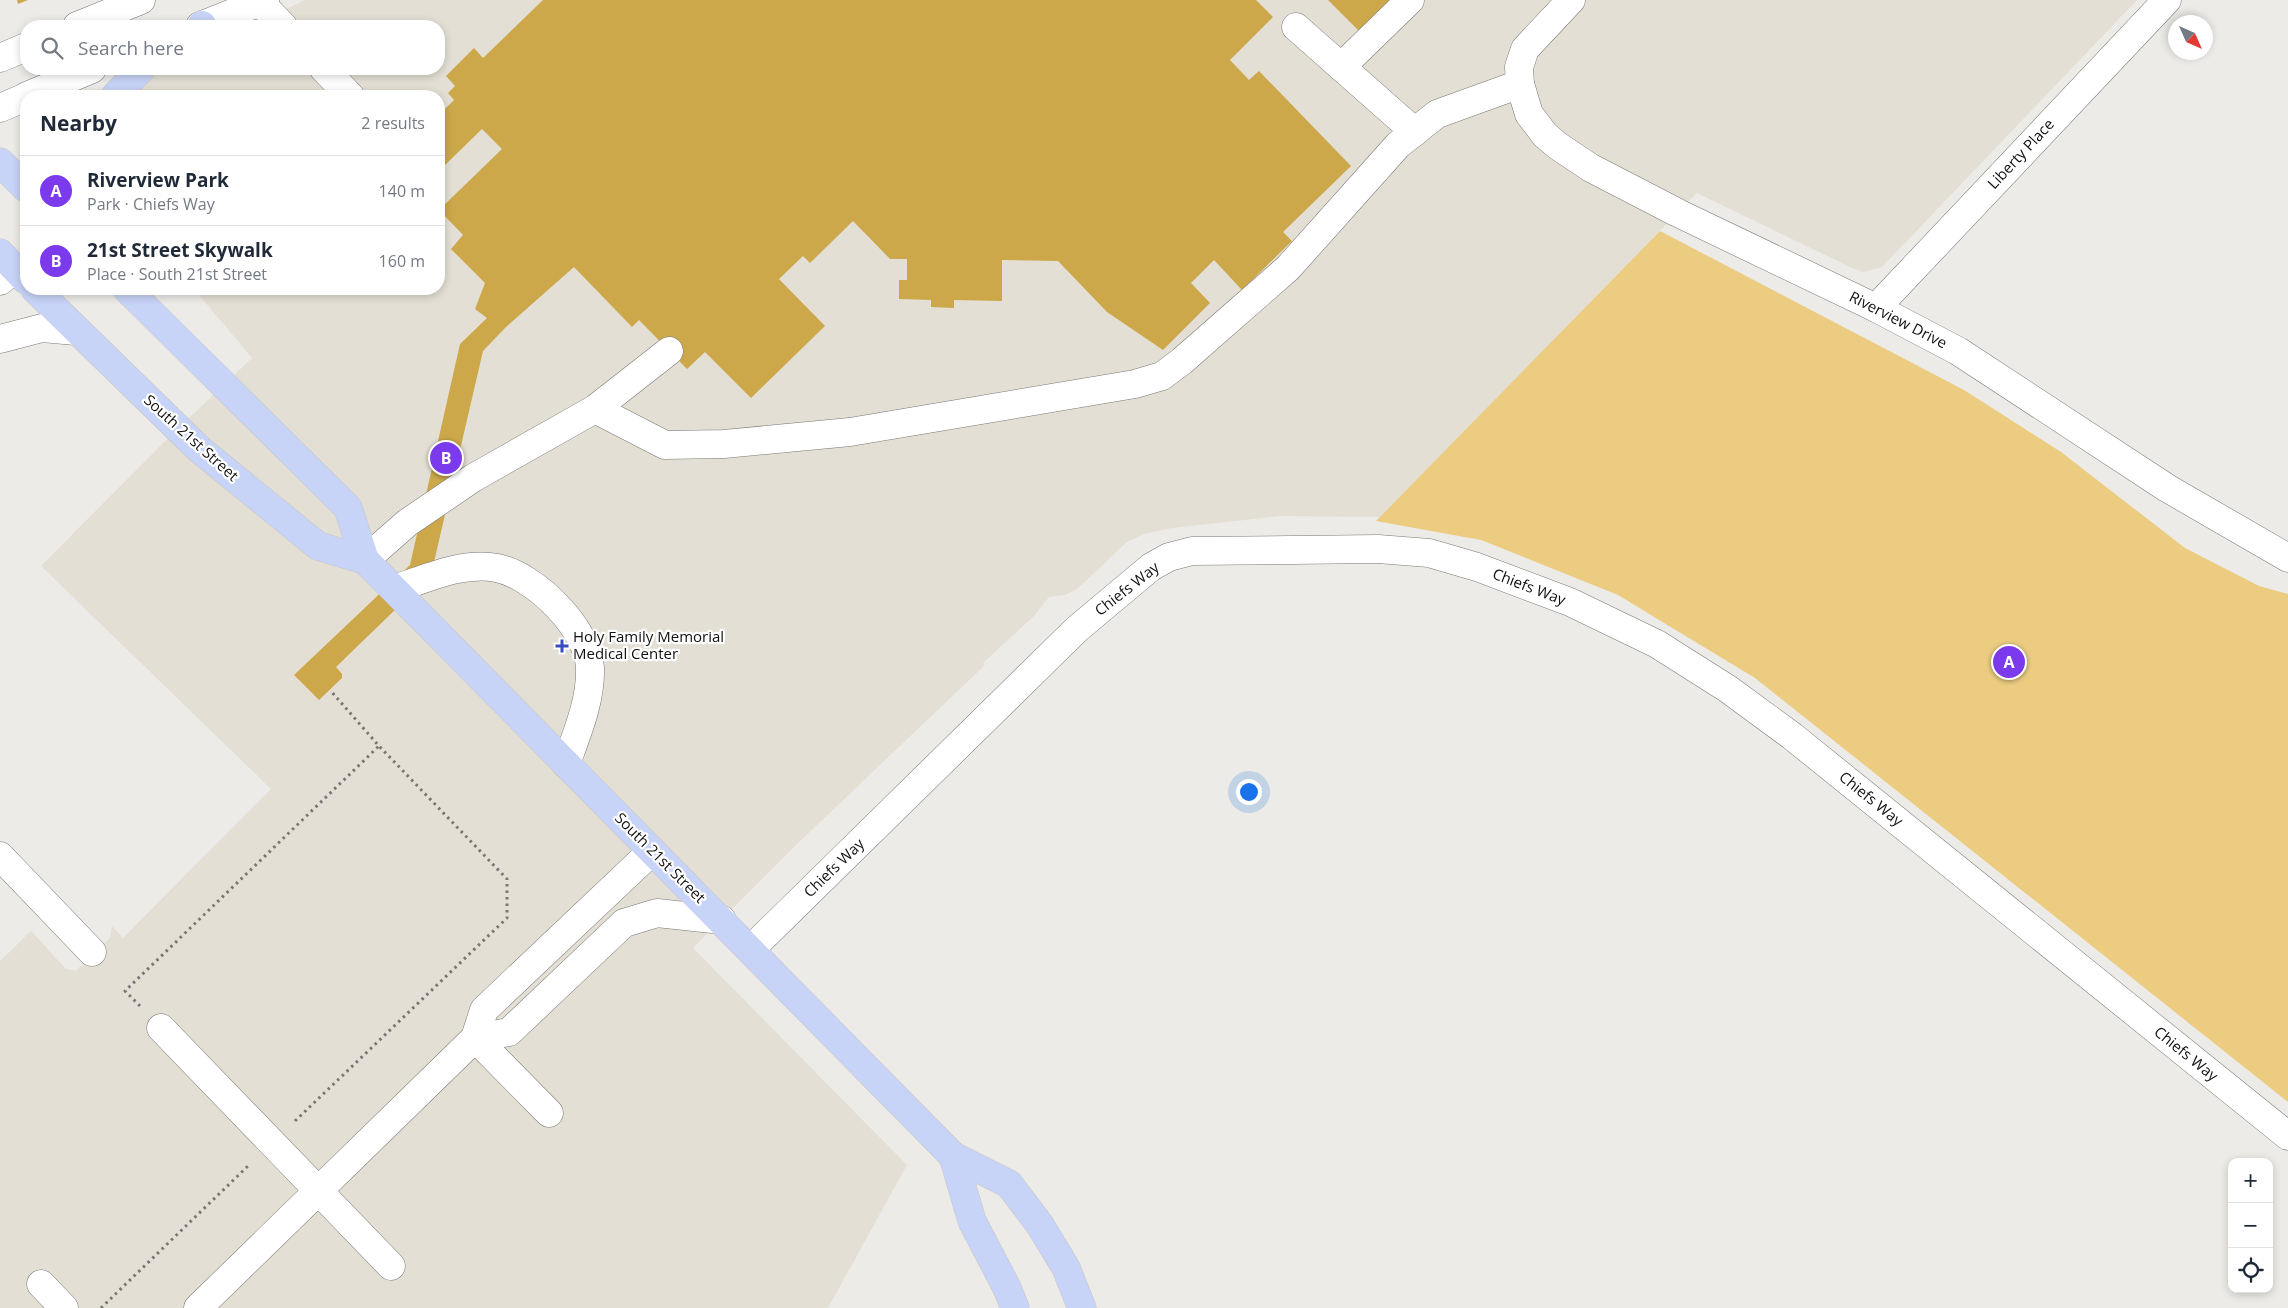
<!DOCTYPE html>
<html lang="en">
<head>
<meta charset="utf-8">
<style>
  body { margin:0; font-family:"Open Sans",sans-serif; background:#f6f6f7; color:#1f2937 }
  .controls { position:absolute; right:15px; bottom:15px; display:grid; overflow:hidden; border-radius:10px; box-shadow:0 2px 8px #0003 }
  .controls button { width:45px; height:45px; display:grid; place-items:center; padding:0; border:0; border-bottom:1px solid #e0e1e3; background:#fff; color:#1f2937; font:25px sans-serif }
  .compass { position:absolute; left:2168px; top:15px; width:45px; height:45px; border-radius:50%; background:#fff; box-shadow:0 2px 8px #0003; rotate:135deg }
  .you { position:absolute; left:1248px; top:791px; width:18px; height:18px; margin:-12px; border:4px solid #fff; border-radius:50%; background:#1a73e8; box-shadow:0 0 0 8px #1a73e833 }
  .badge { display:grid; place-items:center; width:32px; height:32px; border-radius:50%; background:#7c3aed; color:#fff; font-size:16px; font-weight:700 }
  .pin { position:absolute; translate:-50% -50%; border:2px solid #fff; box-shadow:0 1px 5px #0006 }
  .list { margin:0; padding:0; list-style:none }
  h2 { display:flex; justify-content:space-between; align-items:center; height:65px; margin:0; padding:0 20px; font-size:21px }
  h2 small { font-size:16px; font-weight:400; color:#747a83 }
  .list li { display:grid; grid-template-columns:32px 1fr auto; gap:15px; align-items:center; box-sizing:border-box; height:70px; padding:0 20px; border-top:1px solid #e0e1e3 }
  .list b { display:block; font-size:19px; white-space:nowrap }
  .list p { margin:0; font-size:16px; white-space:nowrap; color:#747a83 }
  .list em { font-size:16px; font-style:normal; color:#747a83 }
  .icon { flex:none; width:28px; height:28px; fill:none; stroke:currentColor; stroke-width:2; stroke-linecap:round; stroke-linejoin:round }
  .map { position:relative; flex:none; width:2288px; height:1308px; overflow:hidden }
  .search { position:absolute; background:#fff; box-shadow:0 2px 8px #0003; left:20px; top:20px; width:425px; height:55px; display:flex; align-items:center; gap:12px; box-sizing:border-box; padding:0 18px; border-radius:20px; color:#747a83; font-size:19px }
  .panel { position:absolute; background:#fff; box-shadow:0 2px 8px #0003; left:20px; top:90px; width:425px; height:205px; border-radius:20px }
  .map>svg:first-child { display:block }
  .built { fill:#e3dfd4 }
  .green { fill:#ebcc81 }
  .building { fill:#cca84a }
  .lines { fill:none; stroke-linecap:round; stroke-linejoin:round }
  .minor-casing { stroke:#7a7874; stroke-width:29 }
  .major-casing { stroke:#c6c6c6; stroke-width:29 }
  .path { stroke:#787774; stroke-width:3; stroke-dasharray:2.5 4; stroke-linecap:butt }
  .minor { stroke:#fff; stroke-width:28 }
  .major { stroke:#c7d3f7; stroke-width:28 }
  .poi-dot { fill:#394cbf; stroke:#fff; stroke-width:2 }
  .labels { text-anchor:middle; stroke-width:4.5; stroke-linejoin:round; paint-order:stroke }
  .street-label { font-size:15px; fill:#121110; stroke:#fff }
  .poi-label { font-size:15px; fill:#121110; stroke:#fff; text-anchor:start }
</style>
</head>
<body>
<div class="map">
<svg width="2288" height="1308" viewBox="0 0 2288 1308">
  <rect width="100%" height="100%" fill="#edebe7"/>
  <!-- built -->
  <path class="built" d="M305 0H2137L1882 267 1863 272 1850 267 1697 193 1380 517 1282 516 1172 528 1144 534 1127 542 1077 589 1065 595 1049 597 1034 616 983 663 985 665 796 845 693 948 907 1165 828 1308H0V961L31 931 66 969 76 971 110 938 112 926 123 938 271 789 41 566 165 441 252 358 194 289H439V96H129L161 69H439V26H251Z"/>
  <!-- green -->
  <path class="green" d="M1660 231 1964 390 2061 452 2185 548 2259 586 2288 594V1102L1755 678 1618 595 1481 540 1376 521Z"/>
  <!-- building -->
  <g class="building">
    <path d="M17 0H28L18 4Z"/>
    <path d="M543 0H1256L1273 17 1230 60 1249 80 1259 71 1351 166 1283 232 1292 241 1242 290 1214 260 1191 283 1210 303 1163 350 1107 312 1058 261 1002 260V301L954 300V308L931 307V300L899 299V280H907V259H890L853 221 810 263 803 256 779 279 825 326 751 398 705 352 687 369 639 320 632 327 574 267 505 328 483 351 431 575 336 667 342 674V678L319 700 294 675 410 565 460 344 487 318 475 309 485 283 451 249 463 235 439 210 502 149 482 129 444 166 439 160V115L454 100 448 93 455 86 446 76 474 48 483 58Z"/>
    <path d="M1328 0H1392L1360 32Z"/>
  </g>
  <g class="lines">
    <!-- minor casing -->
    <g class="minor-casing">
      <g id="minor">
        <path d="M258 0 283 26"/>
        <path d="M1571 0 1525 49 1519 67 1520 84 1529 114 1545 135 1558 146 1591 168 1678 213 1876 308 1958 351 2167 488 2288 558"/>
        <path d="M77 26 141 0"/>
        <path d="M200 26 265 0"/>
        <path d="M1296 27 1415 132"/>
        <path d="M0 58 26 47"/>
        <path d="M1341 67 1410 0"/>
        <path d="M324 69 350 96"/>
        <path d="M27 96 92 69"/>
        <path d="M0 108 26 97"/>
        <path d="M0 281 15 269"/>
        <path d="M1876 308 2167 0"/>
        <path d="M0 339 42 328 76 331"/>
        <path d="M595 409 665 445 724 444 850 432 1135 384 1162 376 1182 361 1288 268 1398 145 1437 114 1520 84"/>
        <path d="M365 560 407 523 473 478 595 409 669 351"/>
        <path d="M394 589C426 579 463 561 497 568 534 575 589 629 590 668 591 701 577 733 566 764"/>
        <path d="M0 856 92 952"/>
        <path d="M751 949 1077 629 1151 567 1169 557 1192 551 1378 549 1429 553 1477 567 1570 602 1657 644 1728 689 1792 736 2288 1136"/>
        <path d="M161 1028 391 1266"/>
        <path d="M475 1038 509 1032 624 923 657 913 722 920"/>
        <path d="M475 1038 549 1113"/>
        <path d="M41 1284 64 1308"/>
        <path d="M198 1308 475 1038 484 1010 652 851"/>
      </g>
    </g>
    <!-- major casing -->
    <g class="major-casing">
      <g id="major">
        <path d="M201 26 202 25"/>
        <path d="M115 96 141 69"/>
        <path d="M0 162 26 188"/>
        <path d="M0 253 26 280"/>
        <path d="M35 289 199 449 318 546 365 560 953 1156 1009 1184 1040 1225 1066 1268 1082 1308"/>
        <path d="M127 289 348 508 365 560"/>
        <path d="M953 1156 972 1221 1007 1288 1015 1308"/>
      </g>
    </g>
    <!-- path -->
    <g class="path">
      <path d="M140 1006 125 991 379 746"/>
      <path d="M295 1121 507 918V879L379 746 330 690"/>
      <path d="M101 1308 249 1165"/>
    </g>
    <!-- minor -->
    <use href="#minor" class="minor"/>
    <!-- major -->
    <use href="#major" class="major"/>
  </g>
  <!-- markers -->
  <path class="poi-dot" d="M559.5 638.5h5v5h5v5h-5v5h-5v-5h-5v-5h5z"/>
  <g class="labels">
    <!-- street labels -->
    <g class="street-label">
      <text transform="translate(2021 154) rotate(-47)" y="5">Liberty Place</text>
      <text transform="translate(1898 320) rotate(27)" y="5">Riverview Drive</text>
      <text transform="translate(191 438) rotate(42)" y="5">South 21st Street</text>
      <text transform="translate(1529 587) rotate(21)" y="5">Chiefs Way</text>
      <text transform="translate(1127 589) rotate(-38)" y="5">Chiefs Way</text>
      <text transform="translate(1871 799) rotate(39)" y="5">Chiefs Way</text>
      <text transform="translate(660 858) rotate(45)" y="5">South 21st Street</text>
      <text transform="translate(834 868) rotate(-44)" y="5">Chiefs Way</text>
      <text transform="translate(2186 1054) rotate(39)" y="5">Chiefs Way</text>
    </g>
    <!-- poi labels -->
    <g class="poi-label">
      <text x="573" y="642">Holy Family Memorial<tspan x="573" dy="17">Medical Center</tspan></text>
    </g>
  </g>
</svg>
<div class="controls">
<button>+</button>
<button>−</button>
<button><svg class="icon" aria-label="locate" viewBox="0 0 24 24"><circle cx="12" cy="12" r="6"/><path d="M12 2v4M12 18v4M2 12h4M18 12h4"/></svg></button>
</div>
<svg class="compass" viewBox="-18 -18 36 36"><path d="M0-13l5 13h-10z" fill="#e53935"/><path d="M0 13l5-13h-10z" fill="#747a83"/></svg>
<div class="you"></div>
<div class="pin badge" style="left:2009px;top:662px">A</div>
<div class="pin badge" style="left:446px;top:458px">B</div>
<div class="search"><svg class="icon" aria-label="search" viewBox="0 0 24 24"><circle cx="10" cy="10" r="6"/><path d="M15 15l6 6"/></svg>Search here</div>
<section class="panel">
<h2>Nearby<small>2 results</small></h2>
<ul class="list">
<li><span class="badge">A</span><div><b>Riverview Park</b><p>Park · Chiefs Way</p></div><em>140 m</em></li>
<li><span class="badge">B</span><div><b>21st Street Skywalk</b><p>Place · South 21st Street</p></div><em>160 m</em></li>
</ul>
</section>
</div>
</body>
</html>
